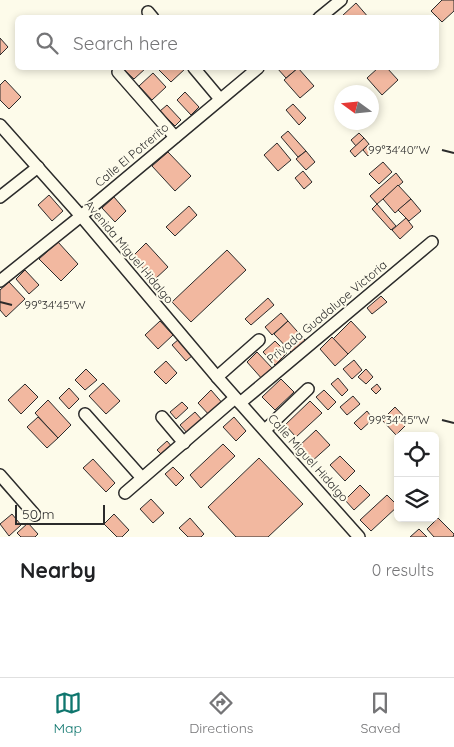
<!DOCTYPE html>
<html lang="en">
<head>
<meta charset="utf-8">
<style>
  body { margin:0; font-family:Quicksand,sans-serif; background:#f6f6f6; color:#202124 }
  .controls { position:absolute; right:15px; bottom:15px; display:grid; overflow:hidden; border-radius:8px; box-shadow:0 2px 8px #0003 }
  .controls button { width:45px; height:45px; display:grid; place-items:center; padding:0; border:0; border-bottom:1px solid #e0e0e0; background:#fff; color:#202124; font:25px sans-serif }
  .compass { position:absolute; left:334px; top:85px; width:45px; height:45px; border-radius:50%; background:#fff; box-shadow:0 2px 8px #0003; rotate:285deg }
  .scale { position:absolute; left:15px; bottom:12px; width:90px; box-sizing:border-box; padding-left:5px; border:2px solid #2b2b2b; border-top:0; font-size:14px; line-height:18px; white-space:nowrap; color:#2b2b2b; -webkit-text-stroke:4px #fdfbea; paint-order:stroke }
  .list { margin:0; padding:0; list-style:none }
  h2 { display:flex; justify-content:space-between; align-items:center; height:65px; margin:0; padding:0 20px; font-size:21px }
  h2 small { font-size:16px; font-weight:400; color:#757577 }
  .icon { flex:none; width:28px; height:28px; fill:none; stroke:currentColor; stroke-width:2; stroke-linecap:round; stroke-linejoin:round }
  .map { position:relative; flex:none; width:454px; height:537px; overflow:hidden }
  .search { position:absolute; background:#fff; box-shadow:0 2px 8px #0003; left:15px; right:15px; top:15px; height:55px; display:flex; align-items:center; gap:12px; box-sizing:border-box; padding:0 18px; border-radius:8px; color:#757577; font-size:19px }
  .sheet { height:140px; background:#fff }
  nav { display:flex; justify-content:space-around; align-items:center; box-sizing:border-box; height:70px; border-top:1px solid #e0e0e0; background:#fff; font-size:14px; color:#757577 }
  nav a { display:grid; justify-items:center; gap:2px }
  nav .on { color:#0f766e }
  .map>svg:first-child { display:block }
  .building { fill:#f2b8a0; stroke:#2b2b2b }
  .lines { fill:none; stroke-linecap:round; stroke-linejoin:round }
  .minor-casing { stroke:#2b2b2b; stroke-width:14 }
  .minor { stroke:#fdfbea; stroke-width:11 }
  .ticks { fill:none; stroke:#2b2b2b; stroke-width:2 }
  .labels { text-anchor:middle; stroke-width:4; stroke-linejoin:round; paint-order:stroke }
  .street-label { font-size:12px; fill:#2b2b2b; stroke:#fdfbea }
  .ticks-label { font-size:12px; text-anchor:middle; fill:#2b2b2b; stroke:#fdfbea; stroke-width:4; stroke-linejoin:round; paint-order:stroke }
</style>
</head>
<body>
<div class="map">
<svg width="454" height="537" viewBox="0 0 454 537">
  <rect width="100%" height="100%" fill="#fdfbea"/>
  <!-- building -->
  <g class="building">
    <path d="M442 0H454V11L442 22 431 11Z"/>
    <path d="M356 3 369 18H344L342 16Z"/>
    <path d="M0 38 8 47 0 55Z"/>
    <path d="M122 68H146L134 79Z"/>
    <path d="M157 68H186L171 82Z"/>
    <path d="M277 68H298L286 78Z"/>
    <path d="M298 68 314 86 300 98 284 80Z"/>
    <path d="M378 68H387L398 80 382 95 367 78Z"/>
    <path d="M153 73 166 87 152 100 139 86Z"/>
    <path d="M5 80 21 97 9 109 0 100V85Z"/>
    <path d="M185 92 199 107 191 115 177 100Z"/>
    <path d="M293 104 306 118 299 125 286 110Z"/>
    <path d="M167 105 181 120 175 126 160 111Z"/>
    <path d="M288 131 306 151 298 157 281 137Z"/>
    <path d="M359 133 364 138 356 146 351 140Z"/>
    <path d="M364 138 369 144 355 157 350 151Z"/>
    <path d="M277 143 291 160 278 171 264 155Z"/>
    <path d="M369 144 374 150 368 156 363 150Z"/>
    <path d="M306 151 315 162 306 170 296 159Z"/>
    <path d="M168 152 191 176 175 191 152 166Z"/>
    <path d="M383 162 392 172 379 184 369 174Z"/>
    <path d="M303 171 312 182 304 189 295 178Z"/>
    <path d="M396 173 403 182 377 204 370 196Z"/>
    <path d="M398 185 411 199 395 213 383 199Z"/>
    <path d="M49 195 63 211 52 221 38 205Z"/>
    <path d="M114 197 126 211 115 222 102 208Z"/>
    <path d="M411 199 421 211 409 221 398 210Z"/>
    <path d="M377 204 396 226 391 230 372 209Z"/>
    <path d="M189 206 197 215 175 236 166 227Z"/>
    <path d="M406 218 413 227 400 239 392 230Z"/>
    <path d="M58 242 78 264 61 281 39 259Z"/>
    <path d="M146 243 168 267 154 280 132 257Z"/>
    <path d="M227 250 246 270 191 322 172 302Z"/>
    <path d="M25 270 39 285 29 294 16 279Z"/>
    <path d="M9 282 25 299 6 317 0 310V290Z"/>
    <path d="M381 296 387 302 372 314 367 308Z"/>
    <path d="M268 298 274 305 251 325 245 319Z"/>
    <path d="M281 313 288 321 272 335 265 327Z"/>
    <path d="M160 321 173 335 158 349 145 335Z"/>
    <path d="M288 321 305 340 292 353 274 334Z"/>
    <path d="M351 321 366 337 348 354 333 339Z"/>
    <path d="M332 337 348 354 335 366 320 349Z"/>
    <path d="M179 339 193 355 186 361 172 345Z"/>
    <path d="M275 341 287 353 275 365 263 352Z"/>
    <path d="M257 352 273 369 263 380 247 362Z"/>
    <path d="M354 360 362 370 352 379 343 369Z"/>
    <path d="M166 361 177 373 166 384 154 372Z"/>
    <path d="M86 369 97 380 85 390 75 380Z"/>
    <path d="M366 369 373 377 366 384 358 377Z"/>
    <path d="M338 378 348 390 342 396 331 384Z"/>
    <path d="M281 379 294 392 275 410 262 397Z"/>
    <path d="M103 383 120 401 106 414 89 396Z"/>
    <path d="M25 384 38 397 21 414 8 400Z"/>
    <path d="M377 384 381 389 376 394 371 389Z"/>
    <path d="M69 388 79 399 69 409 59 398Z"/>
    <path d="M211 390 224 405 211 417 198 403Z"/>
    <path d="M324 390 336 402 328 410 316 397Z"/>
    <path d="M353 396 360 404 347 415 340 407Z"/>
    <path d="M48 400 71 425 58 438 35 413Z"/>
    <path d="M310 401 322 413 296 437 285 425Z"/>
    <path d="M182 402 188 408 176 419 170 412Z"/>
    <path d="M395 407 409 422 396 435 382 420Z"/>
    <path d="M367 411 373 419 361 430 354 423Z"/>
    <path d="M195 412 203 421 188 434 180 425Z"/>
    <path d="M38 417 58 438 47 448 27 427Z"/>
    <path d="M234 417 246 431 236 441 223 427Z"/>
    <path d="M316 430 330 445 311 462 298 447Z"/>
    <path d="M167 441 173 448 163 456 157 450Z"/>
    <path d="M223 444 235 456 201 488 190 475Z"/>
    <path d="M340 456 355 471 345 481 330 465Z"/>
    <path d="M259 458 303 504 268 537H236L208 507Z"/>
    <path d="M93 459 115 483 106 492 83 468Z"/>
    <path d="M173 467 184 478 176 486 165 474Z"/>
    <path d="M360 485 370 495 354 510 345 500Z"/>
    <path d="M387 495 398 506 371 531 360 520Z"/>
    <path d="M151 499 164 513 153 523 140 509Z"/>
    <path d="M12 514 21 525 9 536 0 524Z"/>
    <path d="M114 514 129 530 122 537H117L104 524Z"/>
    <path d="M190 518 204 534 201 537H188L179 528Z"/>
    <path d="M438 518 454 534 453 537H434L427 529Z"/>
    <path d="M28 523 38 534 35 537H21L17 533Z"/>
    <path d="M419 529 427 537H410Z"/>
  </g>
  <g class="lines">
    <!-- minor casing -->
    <g class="minor-casing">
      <g id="minor">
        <path d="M148 12 153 18"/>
        <path d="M319 18 341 0"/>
        <path d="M194 68 220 99"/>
        <path d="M118 72 175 137"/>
        <path d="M0 125 81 216 217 377 359 537"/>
        <path d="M0 197 38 167"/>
        <path d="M0 281 81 216 258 68"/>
        <path d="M217 377 259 340"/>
        <path d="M240 403 432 242"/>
        <path d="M85 414 142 478"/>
        <path d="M162 417 184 443"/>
        <path d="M265 430 308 389"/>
        <path d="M0 475 35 515"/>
        <path d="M125 493 235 398"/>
      </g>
    </g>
    <!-- minor -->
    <use href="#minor" class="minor"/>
  </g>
  <!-- ticks -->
  <path class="ticks" d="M442 150 454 153M0 302 12 305M442 420 454 423"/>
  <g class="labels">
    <!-- street labels -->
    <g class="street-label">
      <text transform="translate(132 155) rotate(-40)" y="4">Calle El Potrerito</text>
      <text transform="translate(129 252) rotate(50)" y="4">Avenida Miguel Hidalgo</text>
      <text transform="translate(327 312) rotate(-40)" y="4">Privada Guadalupe Victoria</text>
      <text transform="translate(308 458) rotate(48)" y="4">Calle Miguel Hidalgo</text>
    </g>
  </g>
  <g class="ticks-label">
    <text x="399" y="154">99°34'40"W</text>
    <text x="55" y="309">99°34'45"W</text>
    <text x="399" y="424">99°34'45"W</text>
  </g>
</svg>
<div class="controls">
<button><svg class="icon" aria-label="locate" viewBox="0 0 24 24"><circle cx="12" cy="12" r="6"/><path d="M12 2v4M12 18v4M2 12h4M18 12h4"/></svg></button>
<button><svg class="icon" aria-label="layers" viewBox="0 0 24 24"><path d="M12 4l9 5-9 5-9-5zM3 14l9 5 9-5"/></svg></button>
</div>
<svg class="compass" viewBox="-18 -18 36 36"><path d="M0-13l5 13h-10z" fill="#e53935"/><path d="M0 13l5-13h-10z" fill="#757577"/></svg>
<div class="scale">50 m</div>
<div class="search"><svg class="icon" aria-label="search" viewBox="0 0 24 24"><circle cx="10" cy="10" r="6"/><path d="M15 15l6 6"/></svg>Search here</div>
</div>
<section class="sheet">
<h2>Nearby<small>0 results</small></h2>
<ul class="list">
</ul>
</section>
<nav>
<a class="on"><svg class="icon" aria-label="map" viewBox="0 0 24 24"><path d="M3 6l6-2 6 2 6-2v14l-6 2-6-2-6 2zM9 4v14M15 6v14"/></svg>Map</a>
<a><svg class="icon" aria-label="directions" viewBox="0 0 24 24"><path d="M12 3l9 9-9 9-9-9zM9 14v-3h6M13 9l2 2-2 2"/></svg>Directions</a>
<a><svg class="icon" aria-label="saved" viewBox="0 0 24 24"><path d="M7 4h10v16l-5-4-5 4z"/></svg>Saved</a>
</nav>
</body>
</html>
